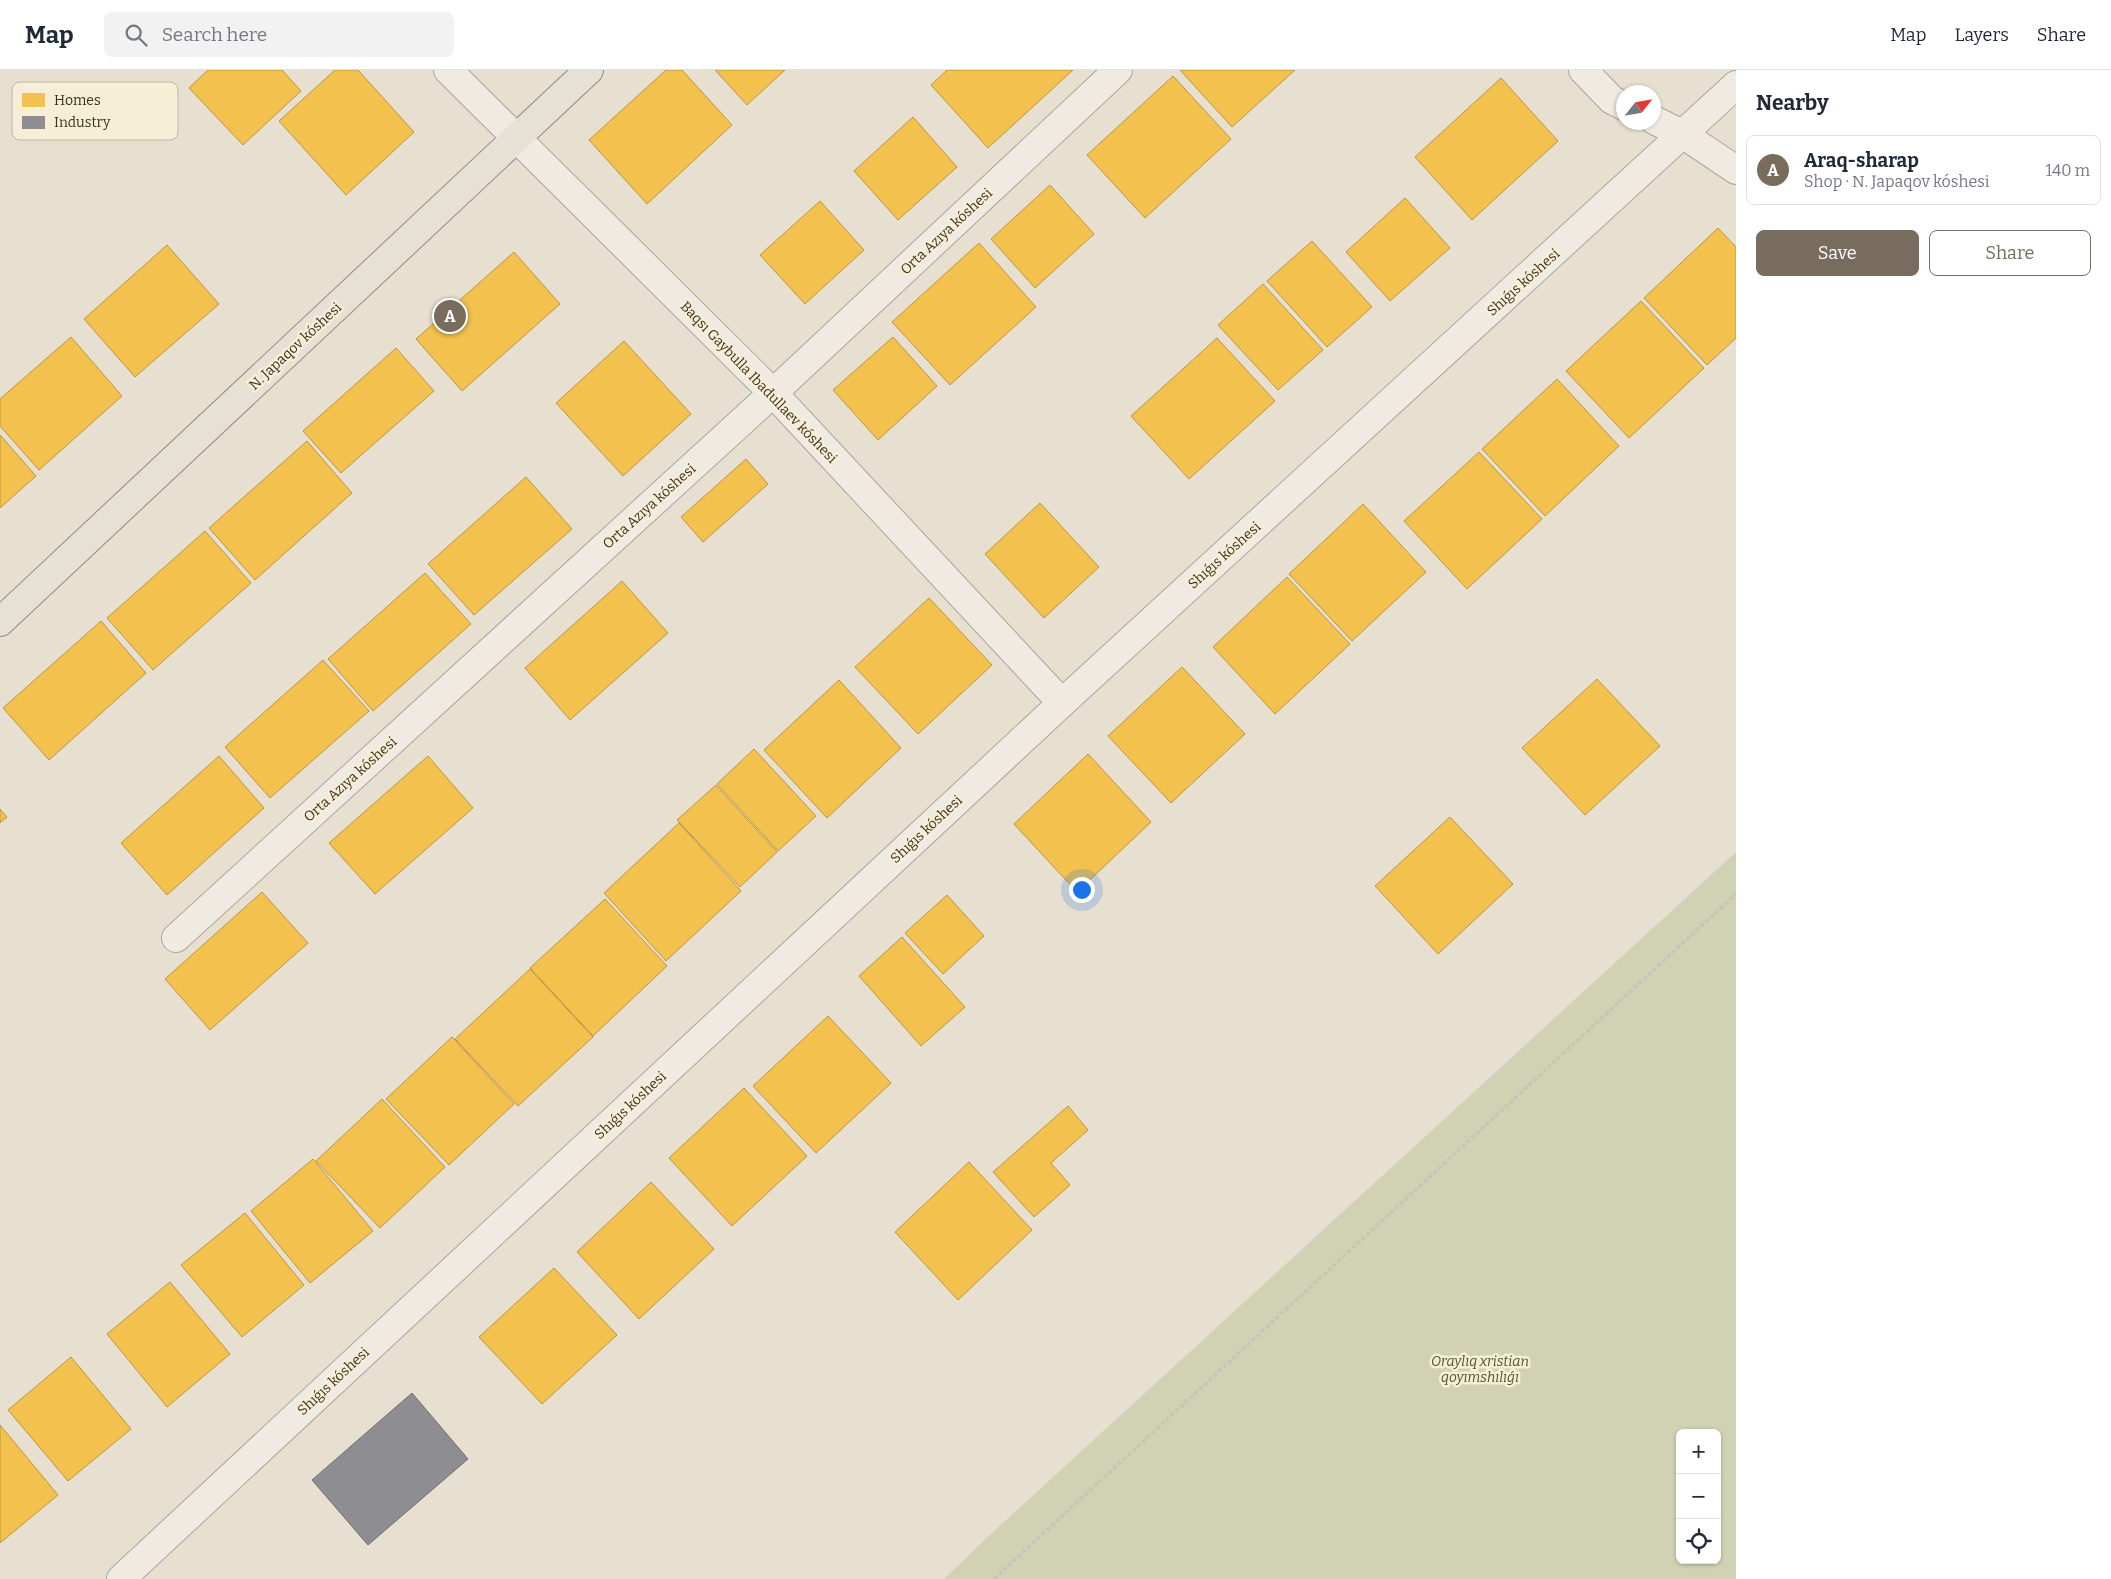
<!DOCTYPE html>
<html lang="en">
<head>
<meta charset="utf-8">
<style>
  body { margin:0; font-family:Bitter,serif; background:#f2f2f3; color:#1f2937 }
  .controls { position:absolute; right:15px; bottom:15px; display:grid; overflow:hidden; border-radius:8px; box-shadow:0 1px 4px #0004 }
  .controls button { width:45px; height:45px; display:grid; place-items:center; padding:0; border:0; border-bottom:1px solid #e0e1e3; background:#fff; color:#1f2937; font:25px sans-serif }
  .compass { position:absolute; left:1616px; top:15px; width:45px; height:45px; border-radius:50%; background:#fff; box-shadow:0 1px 4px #0004; rotate:59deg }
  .you { position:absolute; left:1081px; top:819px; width:18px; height:18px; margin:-12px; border:4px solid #fff; border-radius:50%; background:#1a73e8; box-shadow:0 0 0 8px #1a73e833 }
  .badge { display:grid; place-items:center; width:32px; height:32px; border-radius:50%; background:#786c5e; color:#fff; font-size:16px; font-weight:700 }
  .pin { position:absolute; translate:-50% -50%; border:2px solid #fff; box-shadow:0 1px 5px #0006 }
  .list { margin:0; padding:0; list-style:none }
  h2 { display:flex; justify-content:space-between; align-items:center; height:65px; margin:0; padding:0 20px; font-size:21px }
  h2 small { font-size:16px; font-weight:400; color:#747a83 }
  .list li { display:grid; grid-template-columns:32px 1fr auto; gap:15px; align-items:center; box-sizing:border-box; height:70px; margin:0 10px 10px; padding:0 10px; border:1px solid #e0e1e3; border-radius:8px }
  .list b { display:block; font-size:19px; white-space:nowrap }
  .list p { margin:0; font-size:16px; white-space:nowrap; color:#747a83 }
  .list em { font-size:16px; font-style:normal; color:#747a83 }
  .actions { display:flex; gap:10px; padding:15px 20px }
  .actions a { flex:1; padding:11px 0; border:1px solid #786c5e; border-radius:8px; text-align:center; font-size:18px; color:#786c5e }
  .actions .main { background:#786c5e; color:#fff }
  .icon { flex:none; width:28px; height:28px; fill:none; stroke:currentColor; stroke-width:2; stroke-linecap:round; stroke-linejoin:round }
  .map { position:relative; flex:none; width:1736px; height:1509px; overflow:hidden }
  header { display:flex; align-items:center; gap:30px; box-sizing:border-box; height:70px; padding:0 25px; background:#fff; border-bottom:1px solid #e0e1e3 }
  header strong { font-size:24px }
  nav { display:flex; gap:28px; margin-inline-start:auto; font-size:18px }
  .search { width:350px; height:45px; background:#f2f2f3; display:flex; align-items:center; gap:12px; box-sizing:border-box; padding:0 18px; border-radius:8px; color:#747a83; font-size:19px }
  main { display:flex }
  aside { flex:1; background:#fff }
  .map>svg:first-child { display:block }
  .cemetery { fill:#d1d1b3; fill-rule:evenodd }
  .homes { fill:#f2c14e; stroke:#bc9540 }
  .industry { fill:#8d8d92; stroke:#757070 }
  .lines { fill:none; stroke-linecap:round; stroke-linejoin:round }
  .minor-casing { stroke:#ada599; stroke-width:30 }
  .major-casing { stroke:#928b80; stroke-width:30 }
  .path { stroke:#c8c2b9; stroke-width:3; stroke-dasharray:4 2.5; stroke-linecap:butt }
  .minor { stroke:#efebe3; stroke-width:28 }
  .major { stroke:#e6e1d4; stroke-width:28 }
  .labels { text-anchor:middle; stroke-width:5; stroke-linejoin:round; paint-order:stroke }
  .street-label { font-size:14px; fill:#3d2e20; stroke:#f7eed8 }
  .park-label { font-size:14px; font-style:italic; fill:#4d5a26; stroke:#f7eed8 }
  .key { fill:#f7eed8; stroke:#bfb4a1; stroke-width:1 }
  .key-label { font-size:14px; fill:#3d2e20 }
</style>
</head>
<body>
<header>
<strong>Map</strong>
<div class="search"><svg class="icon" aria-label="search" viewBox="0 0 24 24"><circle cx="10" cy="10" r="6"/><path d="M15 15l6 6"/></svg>Search here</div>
<nav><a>Map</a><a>Layers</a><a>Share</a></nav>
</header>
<main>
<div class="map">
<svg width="1736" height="1509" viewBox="0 0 1736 1509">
  <rect width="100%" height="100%" fill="#e7e0d1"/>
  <!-- cemetery -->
  <path class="cemetery" d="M1736 782V1509H944L993 1462ZM1680 1363H1717V1490H1680Z"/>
  <!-- homes -->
  <g class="homes">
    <path d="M208 0H282L301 21 243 75 189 18Z"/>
    <path d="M335 0H358L414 62 346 125 279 51Z"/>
    <path d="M666 0H682L732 55 647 134 589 70Z"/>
    <path d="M715 0H785L747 35Z"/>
    <path d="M947 0H1073L988 78 931 15Z"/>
    <path d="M1180 0H1295L1232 57Z"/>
    <path d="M1173 6 1231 69 1145 148 1087 85Z"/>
    <path d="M1501 8 1558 71 1472 150 1415 87Z"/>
    <path d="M913 47 957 97 898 150 854 101Z"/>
    <path d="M1050 115 1094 164 1035 218 991 169Z"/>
    <path d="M1405 128 1450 178 1390 231 1346 182Z"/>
    <path d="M820 131 864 180 805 234 760 185Z"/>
    <path d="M1718 158 1736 177V268L1707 295 1644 228Z"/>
    <path d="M1312 171 1372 237 1327 277 1267 211Z"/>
    <path d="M979 173 1036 237 950 315 892 252Z"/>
    <path d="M167 175 219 234 135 307 84 249Z"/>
    <path d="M514 182 560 234 462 321 416 269Z"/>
    <path d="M1263 214 1323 280 1278 320 1218 255Z"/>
    <path d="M1641 231 1704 298 1629 368 1566 301Z"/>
    <path d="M71 267 122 326 39 400 0 356V329Z"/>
    <path d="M893 267 937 316 878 370 833 320Z"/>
    <path d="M1217 268 1275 331 1189 409 1131 346Z"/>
    <path d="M624 271 691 344 623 406 556 333Z"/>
    <path d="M396 278 434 321 341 403 303 361Z"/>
    <path d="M1557 309 1619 376 1545 446 1482 379Z"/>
    <path d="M0 365 36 406 0 438Z"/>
    <path d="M307 371 352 423 255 510 209 458Z"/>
    <path d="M1479 382 1542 449 1467 519 1404 451Z"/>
    <path d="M746 389 768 414 703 472 681 447Z"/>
    <path d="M526 407 572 459 474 545 428 494Z"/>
    <path d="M1040 433 1099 497 1044 548 985 484Z"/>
    <path d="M1363 434 1426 502 1352 571 1289 504Z"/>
    <path d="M205 461 251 513 153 600 107 548Z"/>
    <path d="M425 503 471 554 373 641 328 589Z"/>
    <path d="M1287 507 1350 574 1275 644 1213 577Z"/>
    <path d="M622 511 668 563 570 650 525 598Z"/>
    <path d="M929 528 992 595 918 664 855 597Z"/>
    <path d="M101 551 146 603 49 690 3 638Z"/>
    <path d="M323 590 369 641 270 728 225 677Z"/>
    <path d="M1182 597 1245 664 1171 733 1108 666Z"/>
    <path d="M1597 609 1660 676 1585 745 1522 678Z"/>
    <path d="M839 610 901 678 827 748 764 680Z"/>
    <path d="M754 679 816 746 778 781 717 714Z"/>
    <path d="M1088 684 1151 752 1077 822 1014 754Z"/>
    <path d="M219 686 264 738 167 825 121 773Z"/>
    <path d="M428 686 473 738 375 824 329 773Z"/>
    <path d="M716 715 777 782 740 817 677 750Z"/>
    <path d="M0 739 7 747 0 753Z"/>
    <path d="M1450 747 1513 814 1438 884 1375 816Z"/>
    <path d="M679 753 741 821 666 891 604 823Z"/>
    <path d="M262 822 308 873 210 960 165 909Z"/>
    <path d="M947 825 984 866 943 904 905 863Z"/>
    <path d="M605 829 667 896 593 966 530 898Z"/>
    <path d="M902 867 965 937 921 976 859 906Z"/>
    <path d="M530 899 593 967 518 1036 455 969Z"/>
    <path d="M828 946 891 1013 816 1083 753 1016Z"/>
    <path d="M452 967 514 1034 449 1095 386 1029Z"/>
    <path d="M744 1018 807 1086 732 1156 669 1088Z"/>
    <path d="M382 1029 445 1097 380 1158 316 1091Z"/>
    <path d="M1068 1036 1088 1060 1051 1093 1070 1115 1034 1147 993 1102Z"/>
    <path d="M313 1089 373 1161 310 1213 251 1141Z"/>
    <path d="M969 1092 1032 1160 958 1230 895 1162Z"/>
    <path d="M651 1112 714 1179 639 1249 577 1182Z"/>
    <path d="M245 1143 304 1215 242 1267 181 1195Z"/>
    <path d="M554 1198 617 1265 542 1334 479 1267Z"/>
    <path d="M170 1212 230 1284 167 1337 107 1264Z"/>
    <path d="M71 1287 131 1359 68 1411 8 1340Z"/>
    <path d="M0 1355 58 1425 0 1473Z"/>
  </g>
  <!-- industry -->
  <path class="industry" d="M412 1323 468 1389 368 1475 312 1410Z"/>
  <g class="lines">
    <!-- minor casing -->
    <g class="minor-casing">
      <g id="minor">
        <path d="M448 0 773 323 1062 633"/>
        <path d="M1583 0 1612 30 1624 36"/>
        <path d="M1654 50 1684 65 1736 100"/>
        <path d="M176 868 773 323 1118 0"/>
        <path d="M121 1509 1062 633 1736 15"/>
      </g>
    </g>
    <!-- major casing -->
    <g class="major-casing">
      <path id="major" d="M0 552 589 0"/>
    </g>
    <!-- path -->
    <path class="path" d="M994 1509 1736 824"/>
    <!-- minor -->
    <use href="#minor" class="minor"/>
    <!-- major -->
    <use href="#major" class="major"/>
  </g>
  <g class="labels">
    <!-- street labels -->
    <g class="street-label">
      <text transform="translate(946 161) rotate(-43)" y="5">Orta Azıya kóshesi</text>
      <text transform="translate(1523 212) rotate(-42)" y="5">Shıǵıs kóshesi</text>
      <text transform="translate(295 276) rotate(-43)" y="5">N. Japaqov kóshesi</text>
      <text transform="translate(759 312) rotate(46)" y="5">Baqsı Gaybulla Ibadullaev kóshesi</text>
      <text transform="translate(649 436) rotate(-42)" y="5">Orta Azıya kóshesi</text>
      <text transform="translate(1224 485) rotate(-42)" y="5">Shıǵıs kóshesi</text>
      <text transform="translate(350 709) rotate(-42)" y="5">Orta Azıya kóshesi</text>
      <text transform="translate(926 759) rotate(-43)" y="5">Shıǵıs kóshesi</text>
      <text transform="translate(630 1035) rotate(-43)" y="5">Shıǵıs kóshesi</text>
      <text transform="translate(333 1311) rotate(-43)" y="5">Shıǵıs kóshesi</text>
    </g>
    <!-- park labels -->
    <g class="park-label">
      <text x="1480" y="1296">Oraylıq xristian<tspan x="1480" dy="16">qoyımshılıǵı</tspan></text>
    </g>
  </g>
  <!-- legend -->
  <rect x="12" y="12" width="166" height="58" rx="8" class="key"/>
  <rect x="22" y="23" width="23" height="14" fill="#f2c14e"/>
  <rect x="22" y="46" width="23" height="13" fill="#8d8d92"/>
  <g class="key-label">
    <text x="54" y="35">Homes</text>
    <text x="54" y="57">Industry</text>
  </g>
</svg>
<div class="controls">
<button>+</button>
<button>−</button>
<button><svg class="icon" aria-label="locate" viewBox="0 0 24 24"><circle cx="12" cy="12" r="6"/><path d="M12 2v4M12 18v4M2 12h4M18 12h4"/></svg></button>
</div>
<svg class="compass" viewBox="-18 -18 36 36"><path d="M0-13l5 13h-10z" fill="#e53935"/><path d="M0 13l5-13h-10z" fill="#747a83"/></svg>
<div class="you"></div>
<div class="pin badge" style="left:450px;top:246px">A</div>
</div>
<aside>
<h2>Nearby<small></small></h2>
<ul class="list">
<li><span class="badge">A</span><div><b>Araq-sharap</b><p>Shop · N. Japaqov kóshesi</p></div><em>140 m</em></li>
</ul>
<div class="actions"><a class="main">Save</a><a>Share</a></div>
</aside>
</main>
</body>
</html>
